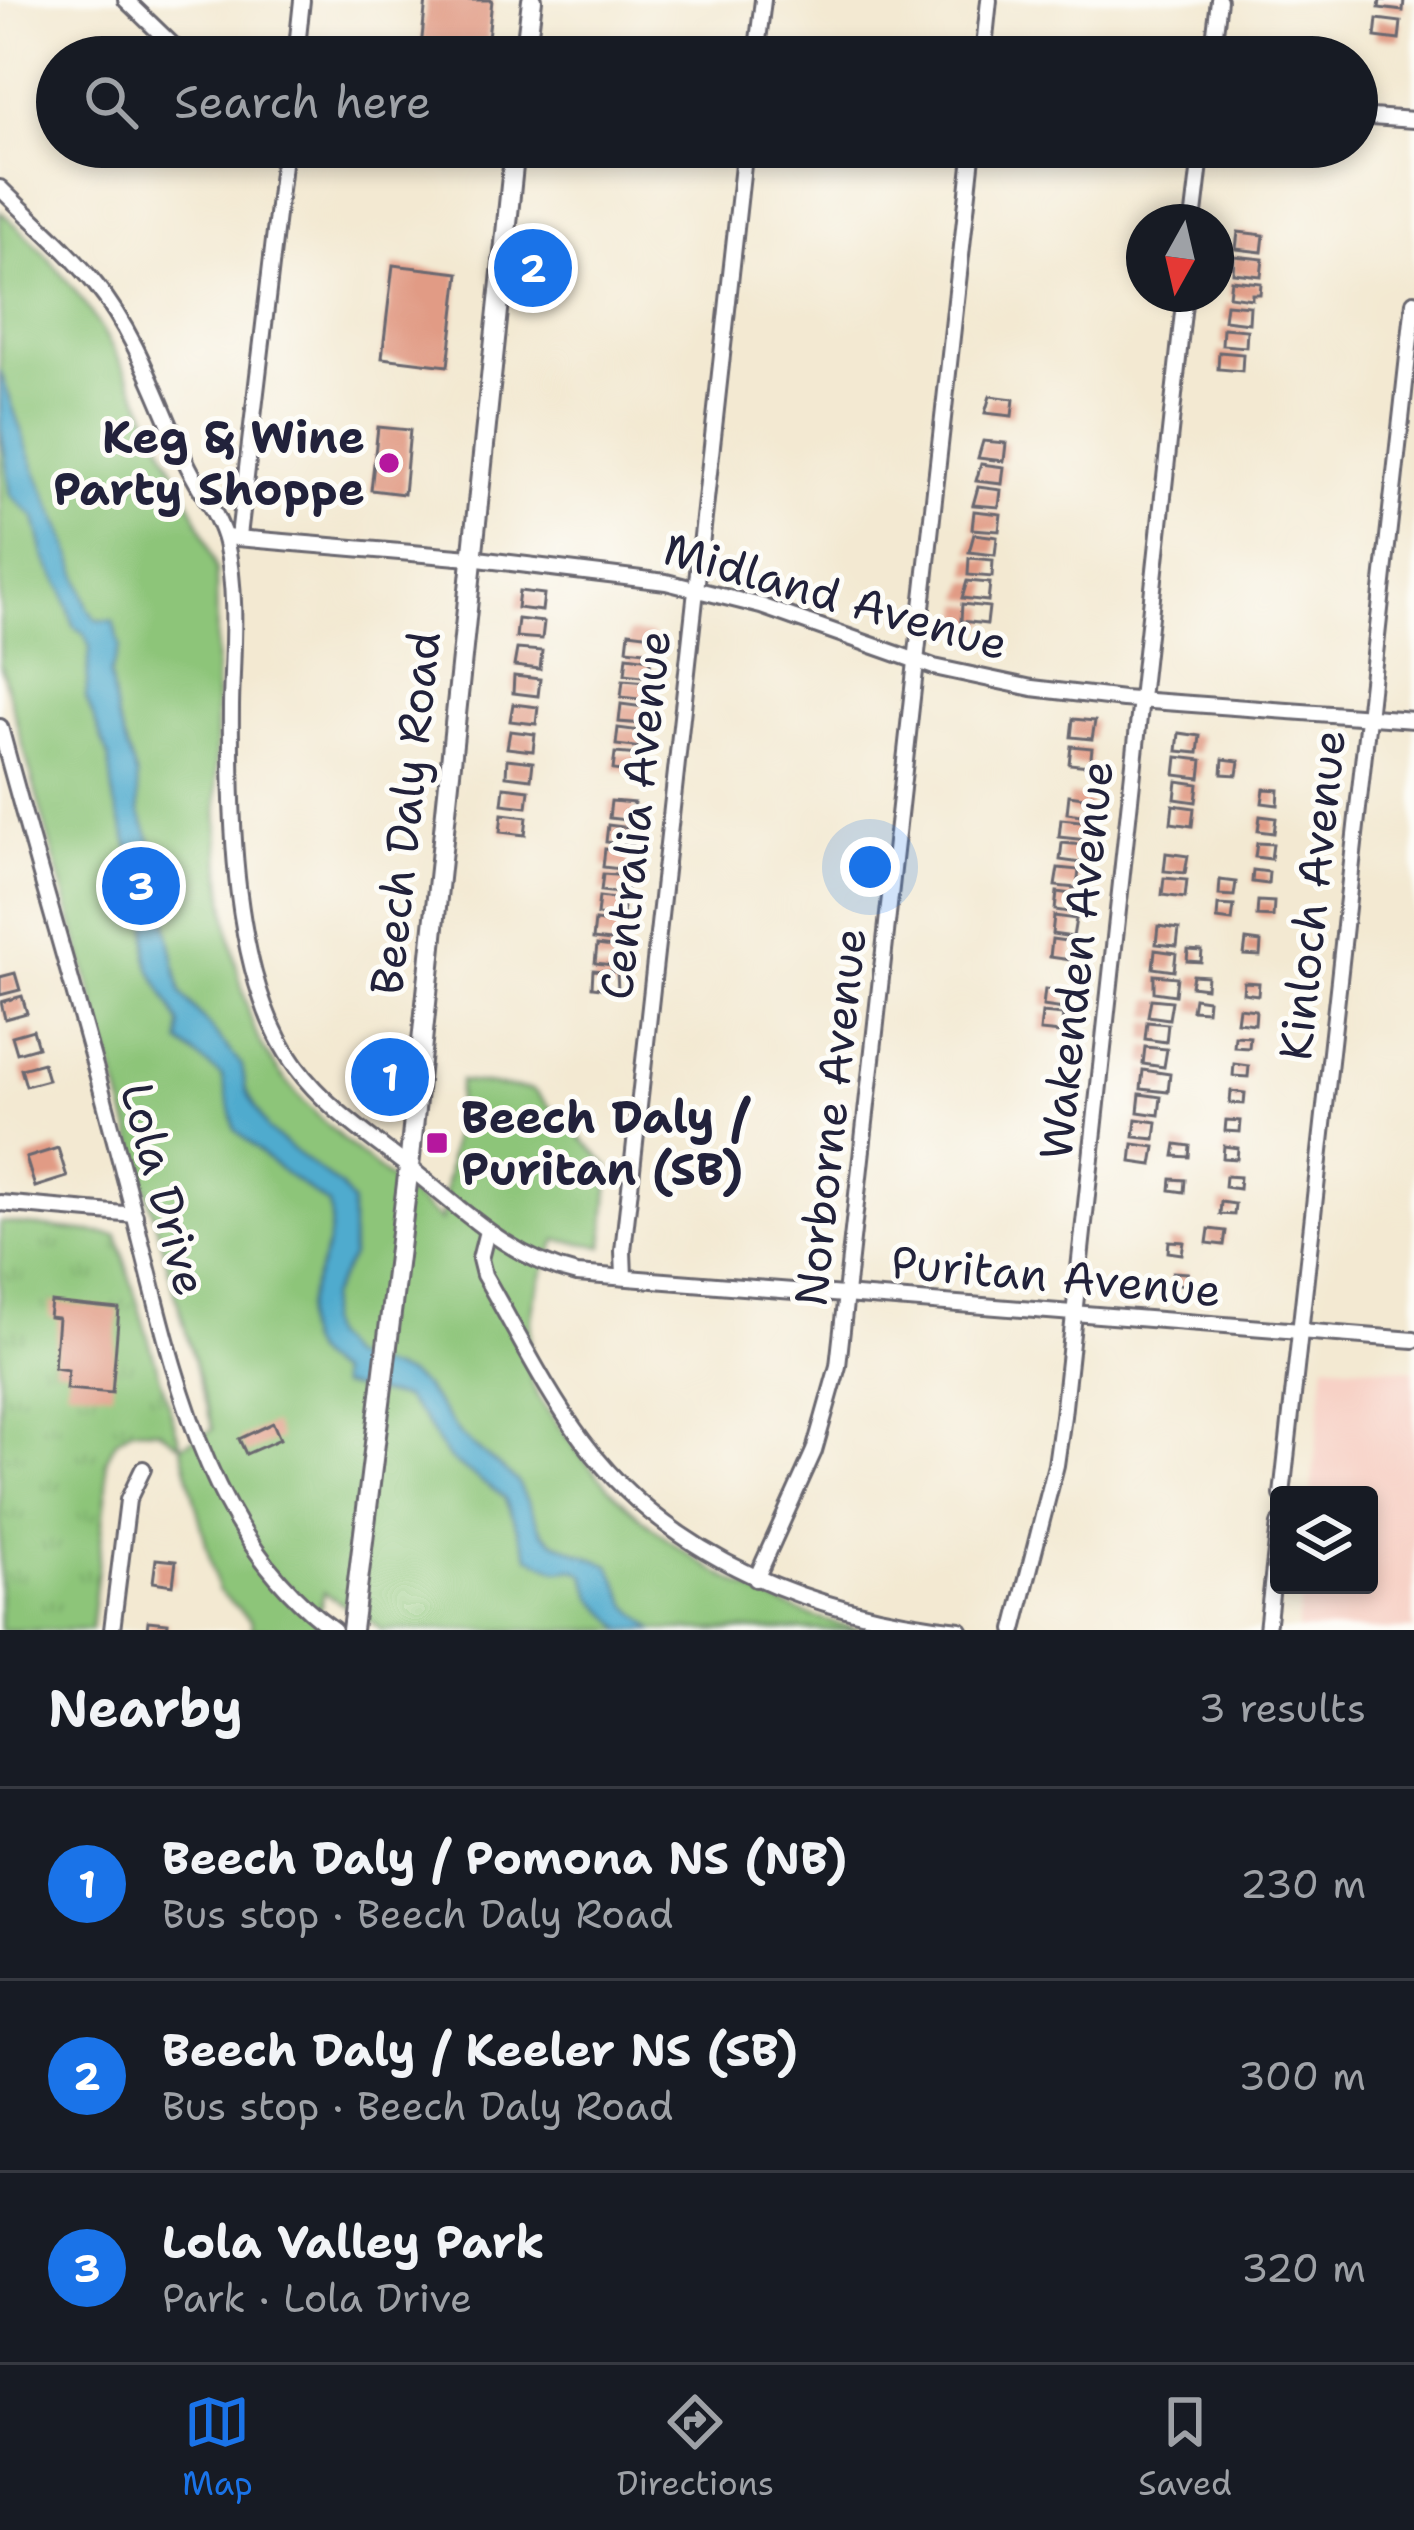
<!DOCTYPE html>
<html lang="en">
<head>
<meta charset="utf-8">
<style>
  body { margin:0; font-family:"Shantell Sans",sans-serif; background:#20242c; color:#f1f3f6 }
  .controls { position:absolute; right:36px; bottom:36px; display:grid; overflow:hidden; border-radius:12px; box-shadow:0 6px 18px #0003 }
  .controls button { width:108px; height:108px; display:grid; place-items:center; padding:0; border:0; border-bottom:3px solid #363941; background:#171b24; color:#f1f3f6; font:60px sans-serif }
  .compass { position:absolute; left:1126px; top:204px; width:108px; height:108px; border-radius:50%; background:#171b24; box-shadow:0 6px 18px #0003; rotate:188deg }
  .you { position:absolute; left:870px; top:867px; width:42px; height:42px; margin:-30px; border:9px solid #fff; border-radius:50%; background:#1a73e8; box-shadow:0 0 0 18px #1a73e833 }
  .badge { display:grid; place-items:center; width:78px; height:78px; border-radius:50%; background:#1a73e8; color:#fff; font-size:39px; font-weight:700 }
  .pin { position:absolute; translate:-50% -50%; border:6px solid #fff; box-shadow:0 3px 12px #0006 }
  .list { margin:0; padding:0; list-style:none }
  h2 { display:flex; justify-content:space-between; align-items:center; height:156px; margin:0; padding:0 48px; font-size:51px }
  h2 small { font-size:39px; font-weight:400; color:#9ea1a6 }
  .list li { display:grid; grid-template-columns:78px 1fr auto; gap:36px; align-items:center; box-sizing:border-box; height:192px; padding:0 48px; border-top:3px solid #363941 }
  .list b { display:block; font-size:45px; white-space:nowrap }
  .list p { margin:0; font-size:39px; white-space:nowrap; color:#9ea1a6 }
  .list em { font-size:39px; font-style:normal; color:#9ea1a6 }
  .icon { flex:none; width:66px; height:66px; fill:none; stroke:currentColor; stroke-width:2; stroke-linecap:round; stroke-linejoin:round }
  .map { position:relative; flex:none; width:1414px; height:1630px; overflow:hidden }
  .search { position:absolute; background:#171b24; box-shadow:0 6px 18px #0003; left:36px; right:36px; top:36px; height:132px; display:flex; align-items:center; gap:30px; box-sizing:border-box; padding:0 42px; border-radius:66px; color:#9ea1a6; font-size:45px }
  .sheet { height:732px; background:#171b24 }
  nav { display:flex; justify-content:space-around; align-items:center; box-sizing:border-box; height:168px; border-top:3px solid #363941; background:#171b24; font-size:33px; color:#9ea1a6 }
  nav a { display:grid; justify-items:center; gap:6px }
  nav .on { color:#1a73e8 }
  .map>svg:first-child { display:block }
  .built { fill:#f7d1c6 }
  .grass { fill:url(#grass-tufts); stroke:#58745a; stroke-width:3 }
  .park { fill:#8dc579; stroke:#58745a; stroke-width:3 }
  .water { fill:#50abce; stroke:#396684; stroke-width:3 }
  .building { fill:#e19b85 }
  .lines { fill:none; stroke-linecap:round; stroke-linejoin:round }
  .minor-casing { stroke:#6b6870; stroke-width:20 }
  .secondary-casing { stroke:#6b6870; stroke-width:24 }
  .minor { stroke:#fff; stroke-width:14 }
  .secondary { stroke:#fff; stroke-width:18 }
  .poi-dot { fill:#b5179e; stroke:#fdfcf7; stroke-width:4.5 }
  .labels { text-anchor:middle; stroke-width:10; stroke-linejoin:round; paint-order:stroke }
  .poi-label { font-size:45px; font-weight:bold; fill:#22223b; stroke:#fdfcf7; text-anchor:end }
  .street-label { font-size:45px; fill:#22223b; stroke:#fdfcf7 }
</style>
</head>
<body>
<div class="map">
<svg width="1414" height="1630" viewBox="0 0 1414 1630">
  <defs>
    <pattern id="grass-tufts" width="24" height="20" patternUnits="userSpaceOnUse" patternTransform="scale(3)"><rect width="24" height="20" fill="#8dc579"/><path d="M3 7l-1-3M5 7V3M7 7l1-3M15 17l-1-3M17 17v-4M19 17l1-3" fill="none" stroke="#79a96a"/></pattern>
  </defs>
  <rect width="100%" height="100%" fill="#fdfcf7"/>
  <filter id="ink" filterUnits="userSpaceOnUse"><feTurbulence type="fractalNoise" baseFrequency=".00833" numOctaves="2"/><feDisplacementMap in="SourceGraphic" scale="24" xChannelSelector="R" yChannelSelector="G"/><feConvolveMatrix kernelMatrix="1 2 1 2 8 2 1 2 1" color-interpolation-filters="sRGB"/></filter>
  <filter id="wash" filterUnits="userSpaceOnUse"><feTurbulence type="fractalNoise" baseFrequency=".004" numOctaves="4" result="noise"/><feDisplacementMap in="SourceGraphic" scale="48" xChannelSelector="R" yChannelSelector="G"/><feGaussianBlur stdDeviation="2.7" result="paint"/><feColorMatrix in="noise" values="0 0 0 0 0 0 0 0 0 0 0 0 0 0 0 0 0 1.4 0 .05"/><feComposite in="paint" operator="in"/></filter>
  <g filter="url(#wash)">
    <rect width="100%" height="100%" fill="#f3e9d2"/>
    <!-- built -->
    <path class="built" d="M1325 1363 1414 1370V1630H1297L1302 1585H1369V1495H1311Z"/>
    <!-- grass -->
    <path class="grass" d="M0 1222 117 1235 181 1446 159 1430 132 1429 116 1441 106 1460 107 1487 91 1630H0Z"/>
    <!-- park -->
    <path class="park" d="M0 211C88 286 125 366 173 468 190 503 206 533 216 570 220 705 205 839 238 972 245 997 251 1028 264 1050 308 1120 379 1168 441 1221L460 1081 533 1090 610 1167 603 1246 557 1240C537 1286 528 1304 530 1355 531 1363 529 1375 532 1383 538 1401 556 1421 567 1437 639 1536 744 1602 862 1630H382L324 1592 315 1630H252L251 1621 218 1590 181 1446 213 1429 0 663Z"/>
    <!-- water -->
    <path class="water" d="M0 370 34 467 68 544 88 608 96 620 113 621 120 647 110 675 117 719 137 777 139 811 170 887 167 924 181 993 242 1065 246 1090 269 1131 341 1187 352 1202V1256L329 1297 326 1323 329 1335 348 1357 409 1375 424 1387 460 1435 517 1481 542 1532 554 1542 610 1566 628 1605 654 1630H624L594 1599 584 1574 574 1569 559 1571 529 1557 504 1497 448 1458 422 1417 404 1398 339 1386 337 1373C259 1329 344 1265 329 1205L272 1163 235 1129 222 1076 180 1043V1024L151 971 147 957 148 897 129 847 114 801 109 758 86 698 90 647 84 633 74 627 63 591 45 558 35 518 11 495 0 423Z"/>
    <g id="blocks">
      <!-- building -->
      <g class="building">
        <path d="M426 0H492L486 57H420Z"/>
        <path d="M1380 0H1404L1403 11 1379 8Z"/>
        <path d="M1377 19 1401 22 1399 40 1375 37Z"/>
        <path d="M1238 232 1264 235 1262 252 1236 249Z"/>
        <path d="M1234 256 1263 259 1261 276 1233 273Z"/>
        <path d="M393 265 459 273 448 366 382 358Z"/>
        <path d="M1231 280 1261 283 1260 294H1252V299L1229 296Z"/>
        <path d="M1226 304 1250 306 1249 323 1224 320Z"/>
        <path d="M1223 328 1247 330 1246 347 1222 345Z"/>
        <path d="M1219 352 1243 354 1242 371 1218 369Z"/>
        <path d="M990 396 1014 399 1012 416 985 413Z"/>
        <path d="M378 427 410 430 404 494 371 490Z"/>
        <path d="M983 441 1006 443 1004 461 978 458Z"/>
        <path d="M981 464 1004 467 1002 484 976 481Z"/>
        <path d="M978 487 1001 490 999 507 973 505Z"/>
        <path d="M974 511 1001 514 999 531 972 529Z"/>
        <path d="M974 534 997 537 995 555 969 552Z"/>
        <path d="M969 558 993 560 992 577 968 575Z"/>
        <path d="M967 581 990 583 988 601 962 598Z"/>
        <path d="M519 591 544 594 542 611 517 608Z"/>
        <path d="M962 604 989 607 987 624 961 621Z"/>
        <path d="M518 619 544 622 542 639 516 637Z"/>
        <path d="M629 632 653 635 654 652 627 649Z"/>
        <path d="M517 649 542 651 540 669 514 666Z"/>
        <path d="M627 656 650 659 651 677 625 674Z"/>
        <path d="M514 676 540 679 538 696 513 693Z"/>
        <path d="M623 680 647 682 648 700 621 697Z"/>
        <path d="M513 704 538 707 536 724 510 721Z"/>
        <path d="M621 704 644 707 645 724 619 722Z"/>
        <path d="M1073 719 1095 721 1092 739 1071 737Z"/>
        <path d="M618 728 641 731 643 748 616 745Z"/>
        <path d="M510 731 535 734 533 751 507 748Z"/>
        <path d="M1179 733 1200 736 1198 753 1177 751Z"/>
        <path d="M1071 746 1092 748 1090 766 1069 764Z"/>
        <path d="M615 753 639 755 640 773 613 770Z"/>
        <path d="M1177 757 1202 760 1200 778 1175 775Z"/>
        <path d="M507 759 533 762 531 779 506 776Z"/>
        <path d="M1223 759 1239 761 1237 775 1222 774Z"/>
        <path d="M1177 781 1198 784 1196 802 1175 799Z"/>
        <path d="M504 787 529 790 527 807 502 804Z"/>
        <path d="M1264 789 1279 790 1278 805 1262 803Z"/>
        <path d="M1069 795 1090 798 1088 816 1067 813Z"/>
        <path d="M611 801 634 803 635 821 609 818Z"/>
        <path d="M1173 805 1194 808 1192 826 1171 823Z"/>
        <path d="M502 814 527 817 525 835 500 832Z"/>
        <path d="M1260 816 1276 818 1274 833 1258 831Z"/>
        <path d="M1061 819 1090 822 1087 840 1059 837Z"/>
        <path d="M608 825 631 828 633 845 606 842Z"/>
        <path d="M1062 843 1083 845 1081 863 1060 860Z"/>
        <path d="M1257 843 1273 844 1271 859 1255 857Z"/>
        <path d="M605 849 628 852 629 870 603 867Z"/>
        <path d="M1166 853 1188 856 1185 873 1164 871Z"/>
        <path d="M1058 868 1079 870 1077 888 1055 886Z"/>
        <path d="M1253 870 1269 872 1268 884 1252 882Z"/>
        <path d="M603 874 626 876 627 894 601 891Z"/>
        <path d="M1164 878 1187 880 1185 898 1162 895Z"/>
        <path d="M1220 880 1236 882 1234 896 1219 895Z"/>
        <path d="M1057 892 1078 895 1076 913 1055 910Z"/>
        <path d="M599 897 622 900 624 918 597 915Z"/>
        <path d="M1258 901 1274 902 1273 917 1257 916Z"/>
        <path d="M1218 905 1234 906 1232 921 1217 919Z"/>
        <path d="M1054 916 1076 919 1073 937 1052 934Z"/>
        <path d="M595 921 618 924 619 942 593 939Z"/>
        <path d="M1158 926 1179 929 1177 946 1156 944Z"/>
        <path d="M1052 939 1073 942 1071 960 1050 957Z"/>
        <path d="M1246 940 1261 942 1260 956 1244 955Z"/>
        <path d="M597 945 620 948 621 966 595 963Z"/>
        <path d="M1155 950 1176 953 1174 971 1153 968Z"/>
        <path d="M1188 950 1202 951 1201 962 1187 961Z"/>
        <path d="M593 970 617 972 618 990 592 987Z"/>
        <path d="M15 973 20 990 0 995V977Z"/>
        <path d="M1154 975 1177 977 1175 995 1154 992Z"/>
        <path d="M1193 975 1207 976 1206 988 1191 986Z"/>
        <path d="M1244 982 1259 983 1258 995 1243 993Z"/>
        <path d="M1045 989 1066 991 1064 1009 1043 1006Z"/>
        <path d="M22 996 27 1013 5 1019 1 1002Z"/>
        <path d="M1194 998 1208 1000 1207 1011 1192 1010Z"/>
        <path d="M1151 999 1172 1001 1169 1019 1148 1016Z"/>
        <path d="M1239 1008 1256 1010 1255 1024 1237 1022Z"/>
        <path d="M1042 1013 1063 1015 1061 1033 1040 1031Z"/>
        <path d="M1147 1022 1168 1024 1166 1042 1145 1039Z"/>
        <path d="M33 1030 38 1047 17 1053 12 1036Z"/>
        <path d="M1235 1036 1250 1037 1249 1048 1234 1047Z"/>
        <path d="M1145 1047 1167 1049 1164 1067 1143 1064Z"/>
        <path d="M43 1063 48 1080 26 1086 21 1069Z"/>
        <path d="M1234 1064 1249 1066 1248 1077 1233 1076Z"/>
        <path d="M1143 1070 1170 1074 1168 1092 1141 1089Z"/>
        <path d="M1231 1091 1245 1093 1244 1104 1230 1103Z"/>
        <path d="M1140 1094 1161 1097 1159 1115 1138 1112Z"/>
        <path d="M1136 1119 1157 1122 1155 1139 1134 1137Z"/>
        <path d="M1226 1120 1241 1121 1240 1132 1225 1131Z"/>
        <path d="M1133 1144 1155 1147 1152 1165 1131 1162Z"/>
        <path d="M1176 1144 1190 1146 1189 1157 1174 1156Z"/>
        <path d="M1224 1146 1238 1148 1237 1159 1223 1158Z"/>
        <path d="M58 1148 67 1177 35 1187 26 1158Z"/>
        <path d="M1226 1176 1240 1177 1239 1189 1225 1187Z"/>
        <path d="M1171 1179 1185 1180 1184 1192 1170 1190Z"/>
        <path d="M1221 1202 1235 1204 1234 1215 1220 1214Z"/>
        <path d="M1209 1229 1226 1231 1224 1245 1207 1243Z"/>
        <path d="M1169 1241 1184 1242 1182 1254 1168 1252Z"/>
        <path d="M1173 1272 1188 1273 1186 1285 1172 1283Z"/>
        <path d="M51 1302 119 1309 112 1393 66 1389 68 1370 54 1368 58 1318 49 1317Z"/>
        <path d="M273 1423 280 1439 246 1454 239 1439Z"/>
        <path d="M156 1559 176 1561 173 1585 153 1582Z"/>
        <path d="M148 1621 168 1623 167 1630H147Z"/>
      </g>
    </g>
  </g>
  <g filter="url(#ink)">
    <use href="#blocks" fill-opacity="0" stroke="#6b6870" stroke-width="3"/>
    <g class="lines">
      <!-- minor casing -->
      <g class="minor-casing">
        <g id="minor">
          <path d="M126 0 185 57"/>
          <path d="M296 57 302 0"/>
          <path d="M756 57 763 0"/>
          <path d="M983 57 989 0"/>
          <path d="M1212 57 1219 0"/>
          <path d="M1357 116 1414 120"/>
          <path d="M672 147H799"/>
          <path d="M0 188C32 220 68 250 96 285 138 337 158 402 186 462 198 488 220 516 226 543 238 596 232 652 231 706 230 811 231 979 296 1067 326 1108 371 1137 411 1169 464 1211 510 1258 577 1274L1414 1340"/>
          <path d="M1193 222 1202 147"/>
          <path d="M239 536 285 147"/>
          <path d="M225 537 470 558 666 582 761 606 934 667 1032 688 1123 699 1414 720"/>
          <path d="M0 727C32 847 68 967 101 1088 114 1138 128 1188 140 1238 175 1377 210 1542 334 1630"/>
          <path d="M0 1203 135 1215"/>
          <path d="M487 1231 480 1259 484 1275C516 1330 545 1390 583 1441 672 1561 817 1615 960 1630"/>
          <path d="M624 1277 623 1251 745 147"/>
          <path d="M1282 1495 1414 302"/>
          <path d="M756 1579 814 1451 838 1366 973 147"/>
          <path d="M112 1630 128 1500 143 1469"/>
          <path d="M1014 1630 1056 1465 1063 1416 1185 294"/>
          <path d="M1267 1630 1279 1524"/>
        </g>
      </g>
      <!-- secondary casing -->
      <g class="secondary-casing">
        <g id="secondary">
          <path d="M525 57 532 0"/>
          <path d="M352 1630 409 1167 515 147"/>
        </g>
      </g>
      <!-- minor -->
      <use href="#minor" class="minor"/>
      <!-- secondary -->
      <use href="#secondary" class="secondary"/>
    </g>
  </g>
  <!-- markers -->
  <g class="poi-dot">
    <circle cx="389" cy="463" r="12"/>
    <rect x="425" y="1131" width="24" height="24" rx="6"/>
  </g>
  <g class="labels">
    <!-- poi labels -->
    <g class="poi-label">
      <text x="365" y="453">Keg &amp; Wine<tspan x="365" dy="52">Party Shoppe</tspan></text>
      <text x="461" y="1133" text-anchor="start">Beech Daly /<tspan x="461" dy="52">Puritan (SB)</tspan></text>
    </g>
    <!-- street labels -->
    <g class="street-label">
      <text transform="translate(836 596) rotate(16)" y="16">Midland Avenue</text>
      <text transform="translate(405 813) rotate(-84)" y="16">Beech Daly Road</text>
      <text transform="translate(635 815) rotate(-84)" y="16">Centralia Avenue</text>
      <text transform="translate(1312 895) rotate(-84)" y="16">Kinloch Avenue</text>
      <text transform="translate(1076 960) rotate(-84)" y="16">Wakenden Avenue</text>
      <text transform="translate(830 1117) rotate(-84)" y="16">Norborne Avenue</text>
      <text transform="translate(164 1189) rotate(75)" y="16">Lola Drive</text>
      <text transform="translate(1056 1276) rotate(5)" y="16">Puritan Avenue</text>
    </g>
  </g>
</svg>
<div class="controls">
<button><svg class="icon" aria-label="layers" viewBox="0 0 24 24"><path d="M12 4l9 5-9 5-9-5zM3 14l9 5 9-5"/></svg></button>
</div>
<svg class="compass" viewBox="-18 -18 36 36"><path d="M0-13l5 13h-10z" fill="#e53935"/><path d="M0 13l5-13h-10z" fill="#9ea1a6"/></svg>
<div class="you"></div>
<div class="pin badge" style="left:390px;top:1077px">1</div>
<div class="pin badge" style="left:533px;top:268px">2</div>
<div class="pin badge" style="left:141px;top:886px">3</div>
<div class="search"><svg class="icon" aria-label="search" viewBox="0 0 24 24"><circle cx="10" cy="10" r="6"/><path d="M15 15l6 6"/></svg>Search here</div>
</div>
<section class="sheet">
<h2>Nearby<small>3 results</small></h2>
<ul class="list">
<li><span class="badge">1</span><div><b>Beech Daly / Pomona NS (NB)</b><p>Bus stop · Beech Daly Road</p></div><em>230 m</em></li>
<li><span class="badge">2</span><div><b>Beech Daly / Keeler NS (SB)</b><p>Bus stop · Beech Daly Road</p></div><em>300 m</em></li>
<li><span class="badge">3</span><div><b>Lola Valley Park</b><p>Park · Lola Drive</p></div><em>320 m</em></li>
</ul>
</section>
<nav>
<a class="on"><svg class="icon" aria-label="map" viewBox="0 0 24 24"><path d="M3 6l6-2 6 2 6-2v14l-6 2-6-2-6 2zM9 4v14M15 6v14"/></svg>Map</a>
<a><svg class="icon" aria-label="directions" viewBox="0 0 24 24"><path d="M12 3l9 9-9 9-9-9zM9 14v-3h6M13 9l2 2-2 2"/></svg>Directions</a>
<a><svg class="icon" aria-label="saved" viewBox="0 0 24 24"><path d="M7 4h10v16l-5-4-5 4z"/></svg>Saved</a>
</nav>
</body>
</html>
